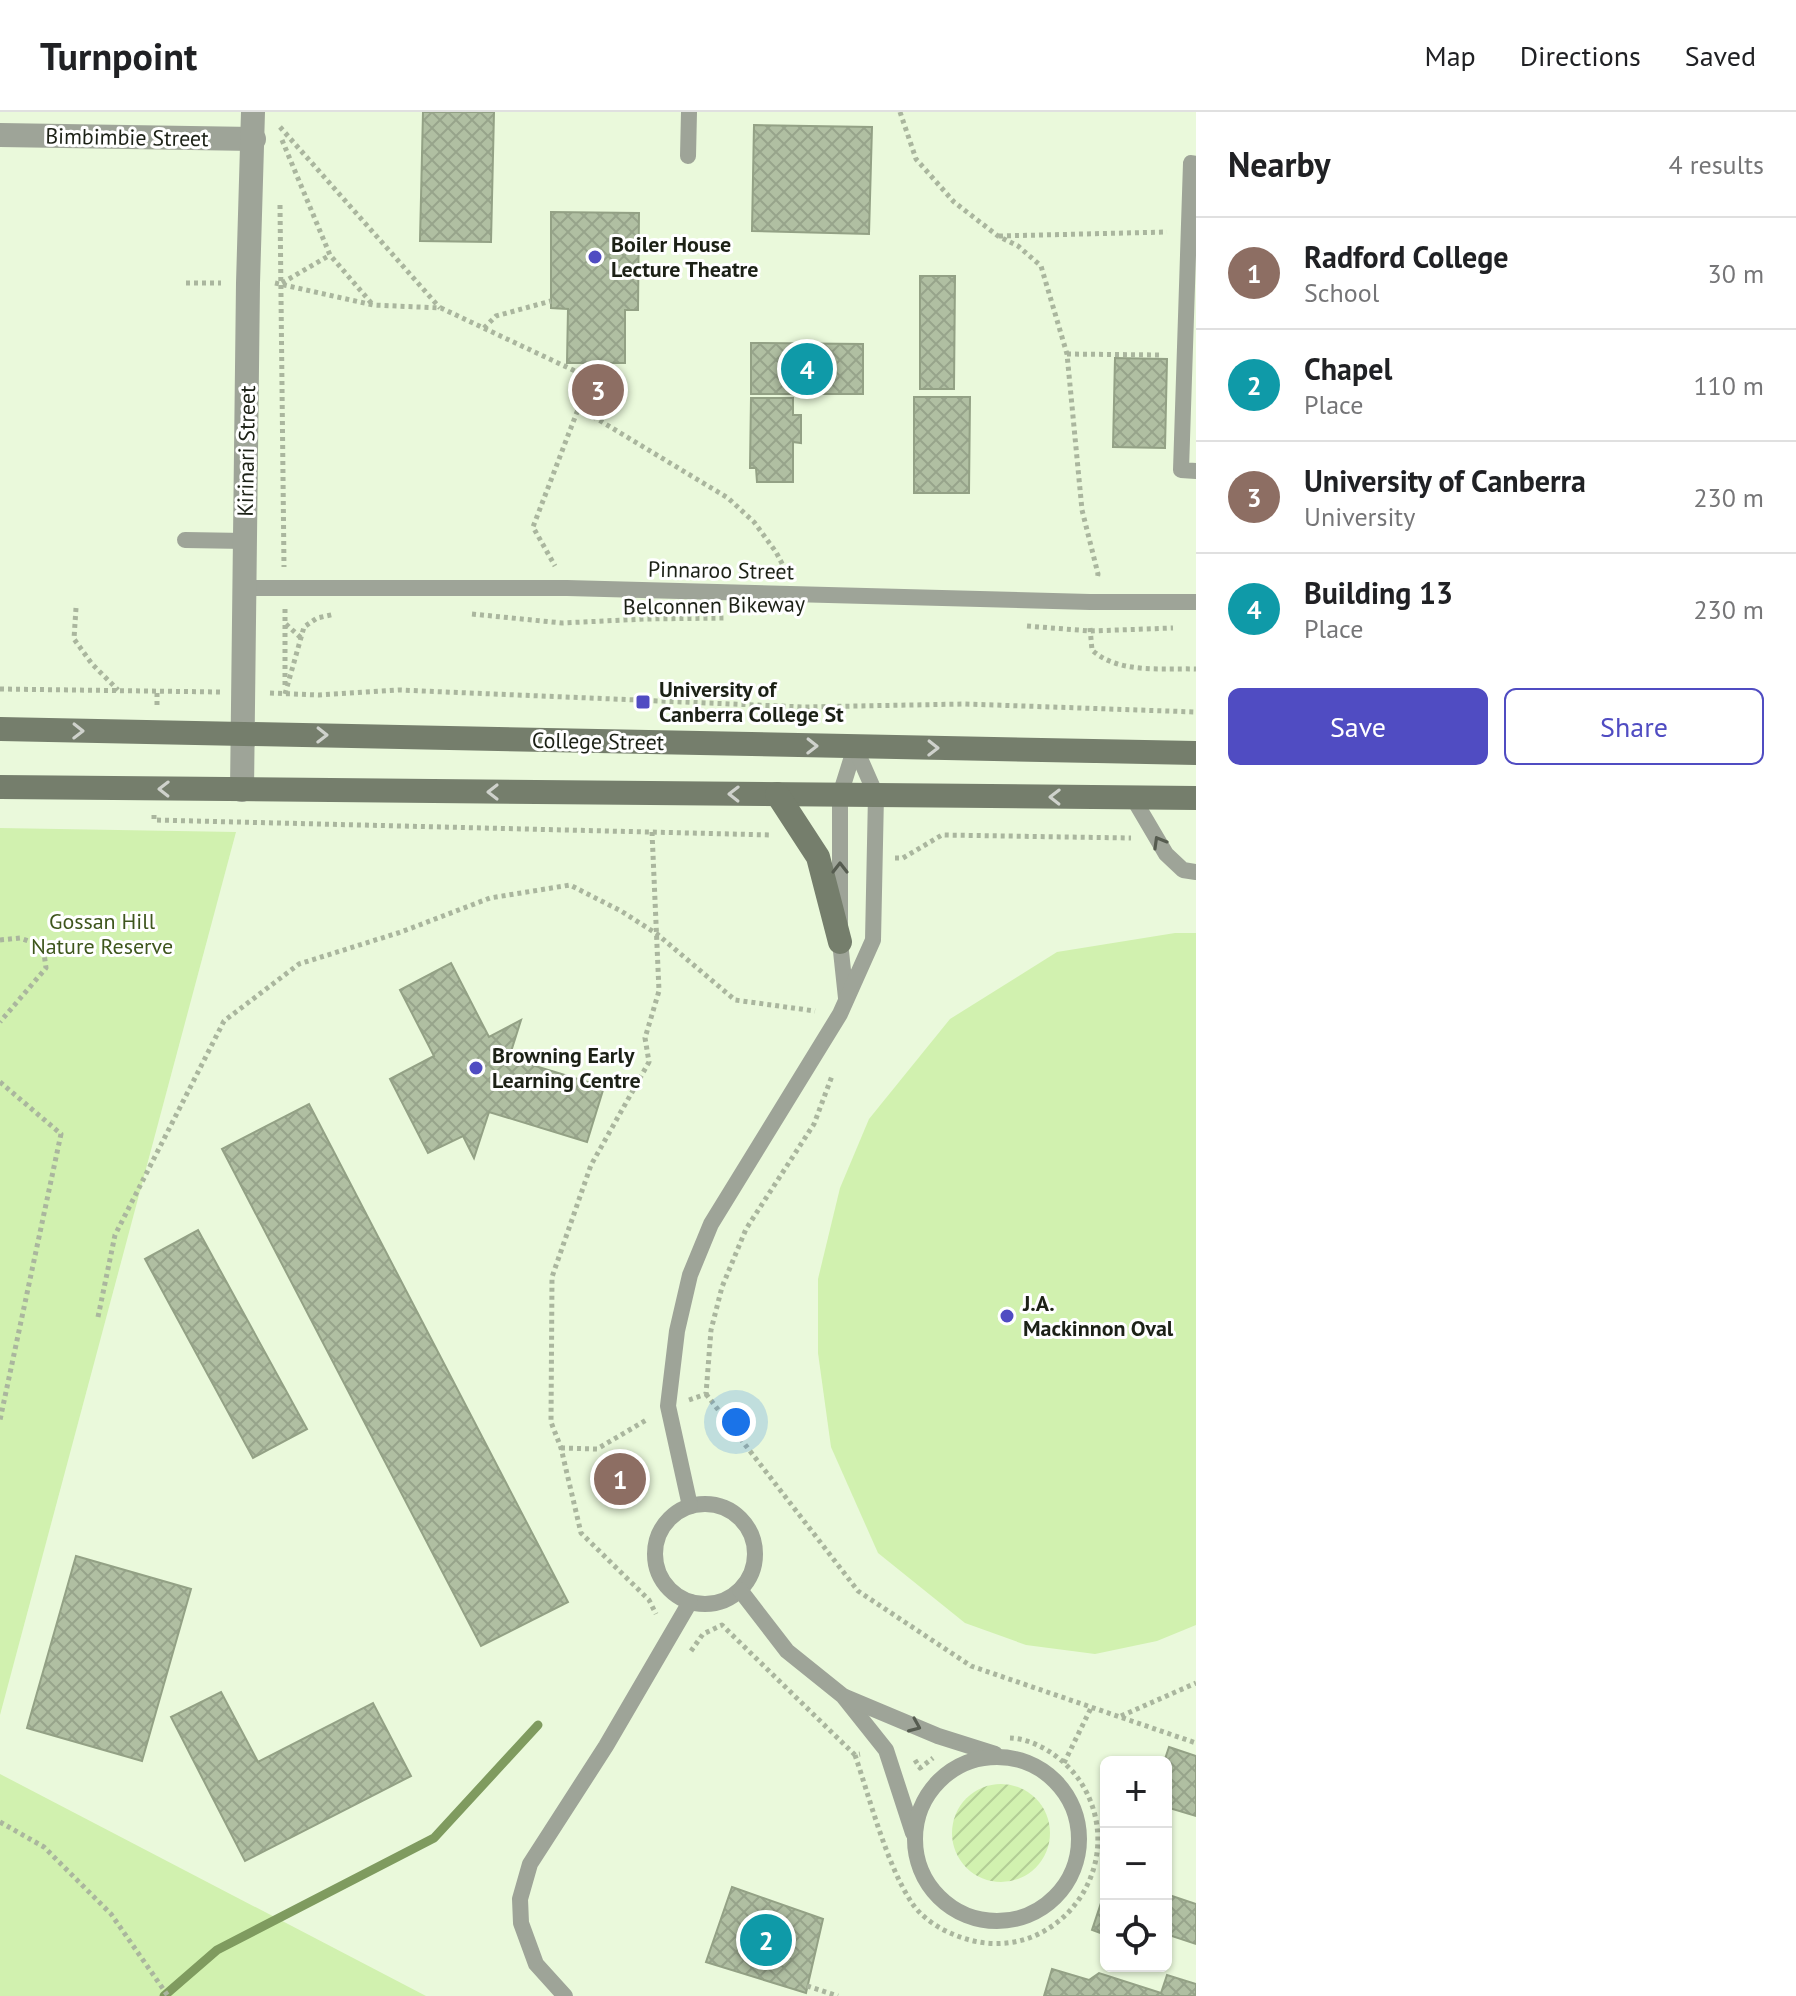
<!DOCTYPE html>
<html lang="en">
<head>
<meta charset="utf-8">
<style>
  body { margin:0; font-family:"PT Sans",sans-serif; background:#f2f2f2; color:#202124 }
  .controls { position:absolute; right:24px; bottom:24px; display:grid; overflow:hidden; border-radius:12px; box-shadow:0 2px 6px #0004 }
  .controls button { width:72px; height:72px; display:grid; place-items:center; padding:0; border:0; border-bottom:2px solid #e0e0e0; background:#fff; color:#202124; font:40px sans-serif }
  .you { position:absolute; left:736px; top:1310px; width:28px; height:28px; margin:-20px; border:6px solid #fff; border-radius:50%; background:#1a73e8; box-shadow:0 0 0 12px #1a73e833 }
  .badge { display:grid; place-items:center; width:52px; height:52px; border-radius:50%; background:#504cc2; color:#fff; font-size:26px; font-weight:700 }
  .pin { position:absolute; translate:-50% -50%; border:4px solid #fff; box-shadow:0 2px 8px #0006 }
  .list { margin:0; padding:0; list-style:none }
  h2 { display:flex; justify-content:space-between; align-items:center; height:104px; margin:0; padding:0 32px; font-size:34px }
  h2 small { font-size:26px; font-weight:400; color:#757577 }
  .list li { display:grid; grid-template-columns:52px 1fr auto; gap:24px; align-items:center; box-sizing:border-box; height:112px; padding:0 32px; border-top:2px solid #e0e0e0 }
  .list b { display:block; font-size:30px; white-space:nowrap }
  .list p { margin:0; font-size:26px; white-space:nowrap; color:#757577 }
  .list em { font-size:26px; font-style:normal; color:#757577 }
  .actions { display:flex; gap:16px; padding:24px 32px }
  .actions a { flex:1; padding:18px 0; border:2px solid #504cc2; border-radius:12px; text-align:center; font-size:28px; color:#504cc2 }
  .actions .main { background:#504cc2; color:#fff }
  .icon { flex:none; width:44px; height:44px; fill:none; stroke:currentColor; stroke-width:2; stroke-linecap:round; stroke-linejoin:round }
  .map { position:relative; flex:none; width:1196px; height:1884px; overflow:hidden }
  header { display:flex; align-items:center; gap:48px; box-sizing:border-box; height:112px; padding:0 40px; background:#fff; border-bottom:2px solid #e0e0e0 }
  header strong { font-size:38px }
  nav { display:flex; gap:44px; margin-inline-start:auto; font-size:28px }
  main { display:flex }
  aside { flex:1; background:#fff }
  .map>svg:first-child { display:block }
  .park { fill:#d1f1af }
  .garden { fill:url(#garden-furrows) }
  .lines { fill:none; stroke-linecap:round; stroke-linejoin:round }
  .stream { stroke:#7f9b5f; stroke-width:9 }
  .building { fill:url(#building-cross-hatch); stroke:#93a185; stroke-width:2 }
  .path { stroke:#aab69e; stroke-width:5; stroke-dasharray:4 4; stroke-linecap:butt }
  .lane { stroke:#9ea498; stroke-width:16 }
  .street { stroke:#9ea498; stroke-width:24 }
  .secondary { stroke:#757e6c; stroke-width:24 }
  .oneway { stroke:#cfd2cc }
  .oneway2 { stroke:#565c50 }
  .poi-dot { fill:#504cc2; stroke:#fff; stroke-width:3 }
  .labels { text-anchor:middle; stroke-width:6; stroke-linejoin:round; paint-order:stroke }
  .street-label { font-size:22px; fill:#1c2116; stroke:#fff }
  .poi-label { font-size:22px; font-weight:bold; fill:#1c2116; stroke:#fff; text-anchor:start }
  .park-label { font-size:22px; fill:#3e561d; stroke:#fff }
</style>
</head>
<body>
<header>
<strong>Turnpoint</strong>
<nav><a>Map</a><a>Directions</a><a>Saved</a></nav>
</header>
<main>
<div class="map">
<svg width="1196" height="1884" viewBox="0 0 1196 1884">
  <defs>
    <pattern id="garden-furrows" width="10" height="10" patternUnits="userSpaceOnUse" patternTransform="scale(2)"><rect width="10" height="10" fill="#d1f1af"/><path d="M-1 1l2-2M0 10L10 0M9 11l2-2" fill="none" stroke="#b3ce96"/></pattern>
    <pattern id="building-cross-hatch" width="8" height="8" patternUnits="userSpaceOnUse" patternTransform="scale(2)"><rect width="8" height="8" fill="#b0bfa2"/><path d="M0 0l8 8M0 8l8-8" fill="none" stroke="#97a48b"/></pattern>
  </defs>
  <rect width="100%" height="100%" fill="#eaf9db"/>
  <!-- park -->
  <g class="park">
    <path d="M0 716 236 720 0 1603Z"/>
    <path d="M1175 821H1196V1513L1157 1529 1095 1542 1026 1533 965 1511 878 1441 831 1335 818 1241V1167L840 1076 869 1007 950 907 1057 840Z"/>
    <path d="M0 1662 426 1884H0Z"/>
  </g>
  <!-- garden -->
  <circle class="garden" cx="1001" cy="1721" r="49"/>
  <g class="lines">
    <!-- stream -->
    <path class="stream" d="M164 1884 217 1838 434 1726 538 1613"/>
  </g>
  <!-- building -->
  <g class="building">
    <path d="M423 0H494L491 130 420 129Z"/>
    <path d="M754 13 872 15 869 122 752 119Z"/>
    <path d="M551 100 639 101 638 198H625V251H567L568 197 551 196Z"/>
    <path d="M920 164H955L954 277H920Z"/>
    <path d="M751 231 863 232V282H751Z"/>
    <path d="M1115 246 1167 247 1165 336 1113 335Z"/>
    <path d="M914 285H970L969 381H914Z"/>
    <path d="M751 286H793V303H801V331L793 330V370H757L756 356H750Z"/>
    <path d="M451 851 489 925 521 908 509 946 604 975 587 1030 489 1000 474 1046 463 1024 428 1041 390 967 434 944 400 878Z"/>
    <path d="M309 992 568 1490 481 1534 222 1037Z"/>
    <path d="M198 1118 307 1317 253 1346 145 1147Z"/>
    <path d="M76 1444 191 1477 142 1649 27 1616Z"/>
    <path d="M221 1580 258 1650 373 1591 411 1664 245 1749 171 1605Z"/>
    <path d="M1169 1635 1196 1644V1704L1166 1695V1650H1164Z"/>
    <path d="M732 1775 823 1807 806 1881 706 1850Z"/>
    <path d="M1106 1776V1823L1092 1818Z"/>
    <path d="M1169 1783 1196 1792V1832L1166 1822V1790Z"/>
    <path d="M1052 1857 1089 1868 1099 1861 1161 1881 1167 1863 1196 1872V1884H1044Z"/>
  </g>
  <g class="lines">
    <!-- path -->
    <g class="path">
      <path d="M900 0 916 47 954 90 998 124 1018 134 1041 154 1067 242 1082 398 1098 462 1097 467"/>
      <path d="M280 15 440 196"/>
      <path d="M282 28 330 143 373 193"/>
      <path d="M280 93 284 455"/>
      <path d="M999 124 1167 120"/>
      <path d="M186 171H221"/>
      <path d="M275 171 373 193 441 196 590 266 533 415 555 454"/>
      <path d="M282 171 330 143"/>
      <path d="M484 216 496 204 551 189"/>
      <path d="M1067 242 1162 243"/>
      <path d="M579 296 728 386 754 410 776 440 787 461"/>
      <path d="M76 496 74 527 92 552 118 578"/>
      <path d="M285 497V575"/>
      <path d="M472 502 562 511 645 507 726 506"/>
      <path d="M286 512 301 526"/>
      <path d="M1027 514 1090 519 1173 516"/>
      <path d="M1090 516 1092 538C1118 562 1163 556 1196 557"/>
      <path d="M0 577 220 580"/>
      <path d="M270 581 319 583 399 578 803 595 965 592 1196 600"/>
      <path d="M285 582 304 515 317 506 335 502"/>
      <path d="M157 593V578"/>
      <path d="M154 703V708L772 723"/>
      <path d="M652 720 659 879 645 926 649 950 591 1053 552 1165 551 1310 561 1336 581 1421 649 1488 656 1502"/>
      <path d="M895 746H903L942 723 1131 726"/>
      <path d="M0 828 20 826 43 834 46 856 0 910"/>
      <path d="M0 970 61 1022 0 1308"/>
      <path d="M98 1205 115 1123 224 909 299 852 401 820 490 786 570 773 621 799 657 822 735 888 815 899"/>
      <path d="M706 1282 858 1479 971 1554 1196 1631"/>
      <path d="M689 1288 706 1282 711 1218 722 1175 746 1117 814 1012 832 964"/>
      <path d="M561 1336 597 1337 648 1307"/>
      <path d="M691 1539 703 1522 722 1513 855 1643 860 1642"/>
      <path d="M1121 1604 1196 1571"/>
      <path d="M855 1643C870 1687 887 1754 912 1791 921 1805 939 1817 955 1823 1051 1863 1136 1755 1080 1669 1065 1647 1037 1627 1010 1626"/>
      <path d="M915 1648 920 1656 933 1646"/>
      <path d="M1064 1651 1092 1594"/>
      <path d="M0 1710 44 1735 111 1802 168 1884"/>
      <path d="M807 1874 838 1884"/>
    </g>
    <!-- lane -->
    <g class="lane">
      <path d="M688 44 689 0"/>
      <path d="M1196 52 1191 51 1181 358 1196 359"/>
      <path d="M185 428 245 429"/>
      <path d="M245 476H567L1090 490H1196"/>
      <path d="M1133 686 1166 742 1183 758 1196 760"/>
      <path d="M846 886 840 830V683L855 635"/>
      <circle cx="705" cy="1442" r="50"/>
      <path d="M690 1394 668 1294 677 1219 690 1163 711 1112 840 902 873 828 876 683 855 635"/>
      <path d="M740 1478 787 1539 843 1584 886 1638 913 1721"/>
      <path d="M845 1585 938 1624 995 1642"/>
      <circle cx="997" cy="1727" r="82"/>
      <path d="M565 1884 536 1852 521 1811 520 1787 530 1752 606 1634 690 1490"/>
    </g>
    <!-- street -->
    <g class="street">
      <path d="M0 23 254 27"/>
      <path d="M242 678 248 171 253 0"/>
    </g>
    <!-- secondary -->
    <g class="secondary">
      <path d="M0 617 1196 641"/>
      <path d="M0 675 1196 686"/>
      <path d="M777 682 818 745 840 830"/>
    </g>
  </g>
  <!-- one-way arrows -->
  <defs><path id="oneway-chevron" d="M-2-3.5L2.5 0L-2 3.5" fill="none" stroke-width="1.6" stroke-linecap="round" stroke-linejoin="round" transform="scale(2)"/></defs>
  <g class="oneway">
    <use href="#oneway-chevron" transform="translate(78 619) rotate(1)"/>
    <use href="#oneway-chevron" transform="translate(322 623) rotate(1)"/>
    <use href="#oneway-chevron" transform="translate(812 634) rotate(1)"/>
    <use href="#oneway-chevron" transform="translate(933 636) rotate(1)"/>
    <use href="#oneway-chevron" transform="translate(164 677) rotate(-179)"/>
    <use href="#oneway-chevron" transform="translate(493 680) rotate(-180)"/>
    <use href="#oneway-chevron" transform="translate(734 682) rotate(-179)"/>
    <use href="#oneway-chevron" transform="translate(1055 685) rotate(-179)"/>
  </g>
  <g class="oneway2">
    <use href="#oneway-chevron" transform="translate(1159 730) rotate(-120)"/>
    <use href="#oneway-chevron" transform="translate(840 756) rotate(-90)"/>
    <use href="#oneway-chevron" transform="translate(915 1614) rotate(23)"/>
  </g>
  <!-- markers -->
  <g class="poi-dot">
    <circle cx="595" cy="145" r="8"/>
    <rect x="635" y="582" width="16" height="16" rx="4"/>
    <circle cx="476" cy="956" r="8"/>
    <circle cx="1007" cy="1204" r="8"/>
  </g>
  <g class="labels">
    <!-- street labels -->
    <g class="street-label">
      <text transform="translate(127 25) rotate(1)" y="8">Bimbimbie Street</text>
      <text transform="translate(246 339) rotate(-89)" y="8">Kirinari Street</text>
      <text transform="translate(721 458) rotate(1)" y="8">Pinnaroo Street</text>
      <text transform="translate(714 493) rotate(-1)" y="8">Belconnen Bikeway</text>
      <text transform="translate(598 629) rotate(1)" y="8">College Street</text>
    </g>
    <!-- poi labels -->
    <g class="poi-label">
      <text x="611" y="140">Boiler House<tspan x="611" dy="25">Lecture Theatre</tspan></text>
      <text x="659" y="585">University of<tspan x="659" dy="25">Canberra College St</tspan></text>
      <text x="492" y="951">Browning Early<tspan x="492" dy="25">Learning Centre</tspan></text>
      <text x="1023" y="1199">J.A.<tspan x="1023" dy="25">Mackinnon Oval</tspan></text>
    </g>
    <!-- park labels -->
    <g class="park-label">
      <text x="102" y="817">Gossan Hill<tspan x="102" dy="25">Nature Reserve</tspan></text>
    </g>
  </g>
</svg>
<div class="controls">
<button>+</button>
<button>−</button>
<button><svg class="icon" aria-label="locate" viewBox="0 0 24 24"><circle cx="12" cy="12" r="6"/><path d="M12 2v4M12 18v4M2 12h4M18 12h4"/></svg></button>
</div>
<div class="you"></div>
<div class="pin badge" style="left:620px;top:1367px;background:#8d6e63">1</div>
<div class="pin badge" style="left:766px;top:1828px;background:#0f9aa8">2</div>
<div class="pin badge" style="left:598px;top:278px;background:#8d6e63">3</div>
<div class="pin badge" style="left:807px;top:257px;background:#0f9aa8">4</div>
</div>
<aside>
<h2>Nearby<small>4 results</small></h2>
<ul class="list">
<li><span class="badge" style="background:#8d6e63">1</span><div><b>Radford College</b><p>School</p></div><em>30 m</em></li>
<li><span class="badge" style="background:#0f9aa8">2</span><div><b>Chapel</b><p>Place</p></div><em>110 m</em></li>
<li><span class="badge" style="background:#8d6e63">3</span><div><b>University of Canberra</b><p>University</p></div><em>230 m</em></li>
<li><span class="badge" style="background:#0f9aa8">4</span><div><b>Building 13</b><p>Place</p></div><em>230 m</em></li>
</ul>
<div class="actions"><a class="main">Save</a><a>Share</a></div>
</aside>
</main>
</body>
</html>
